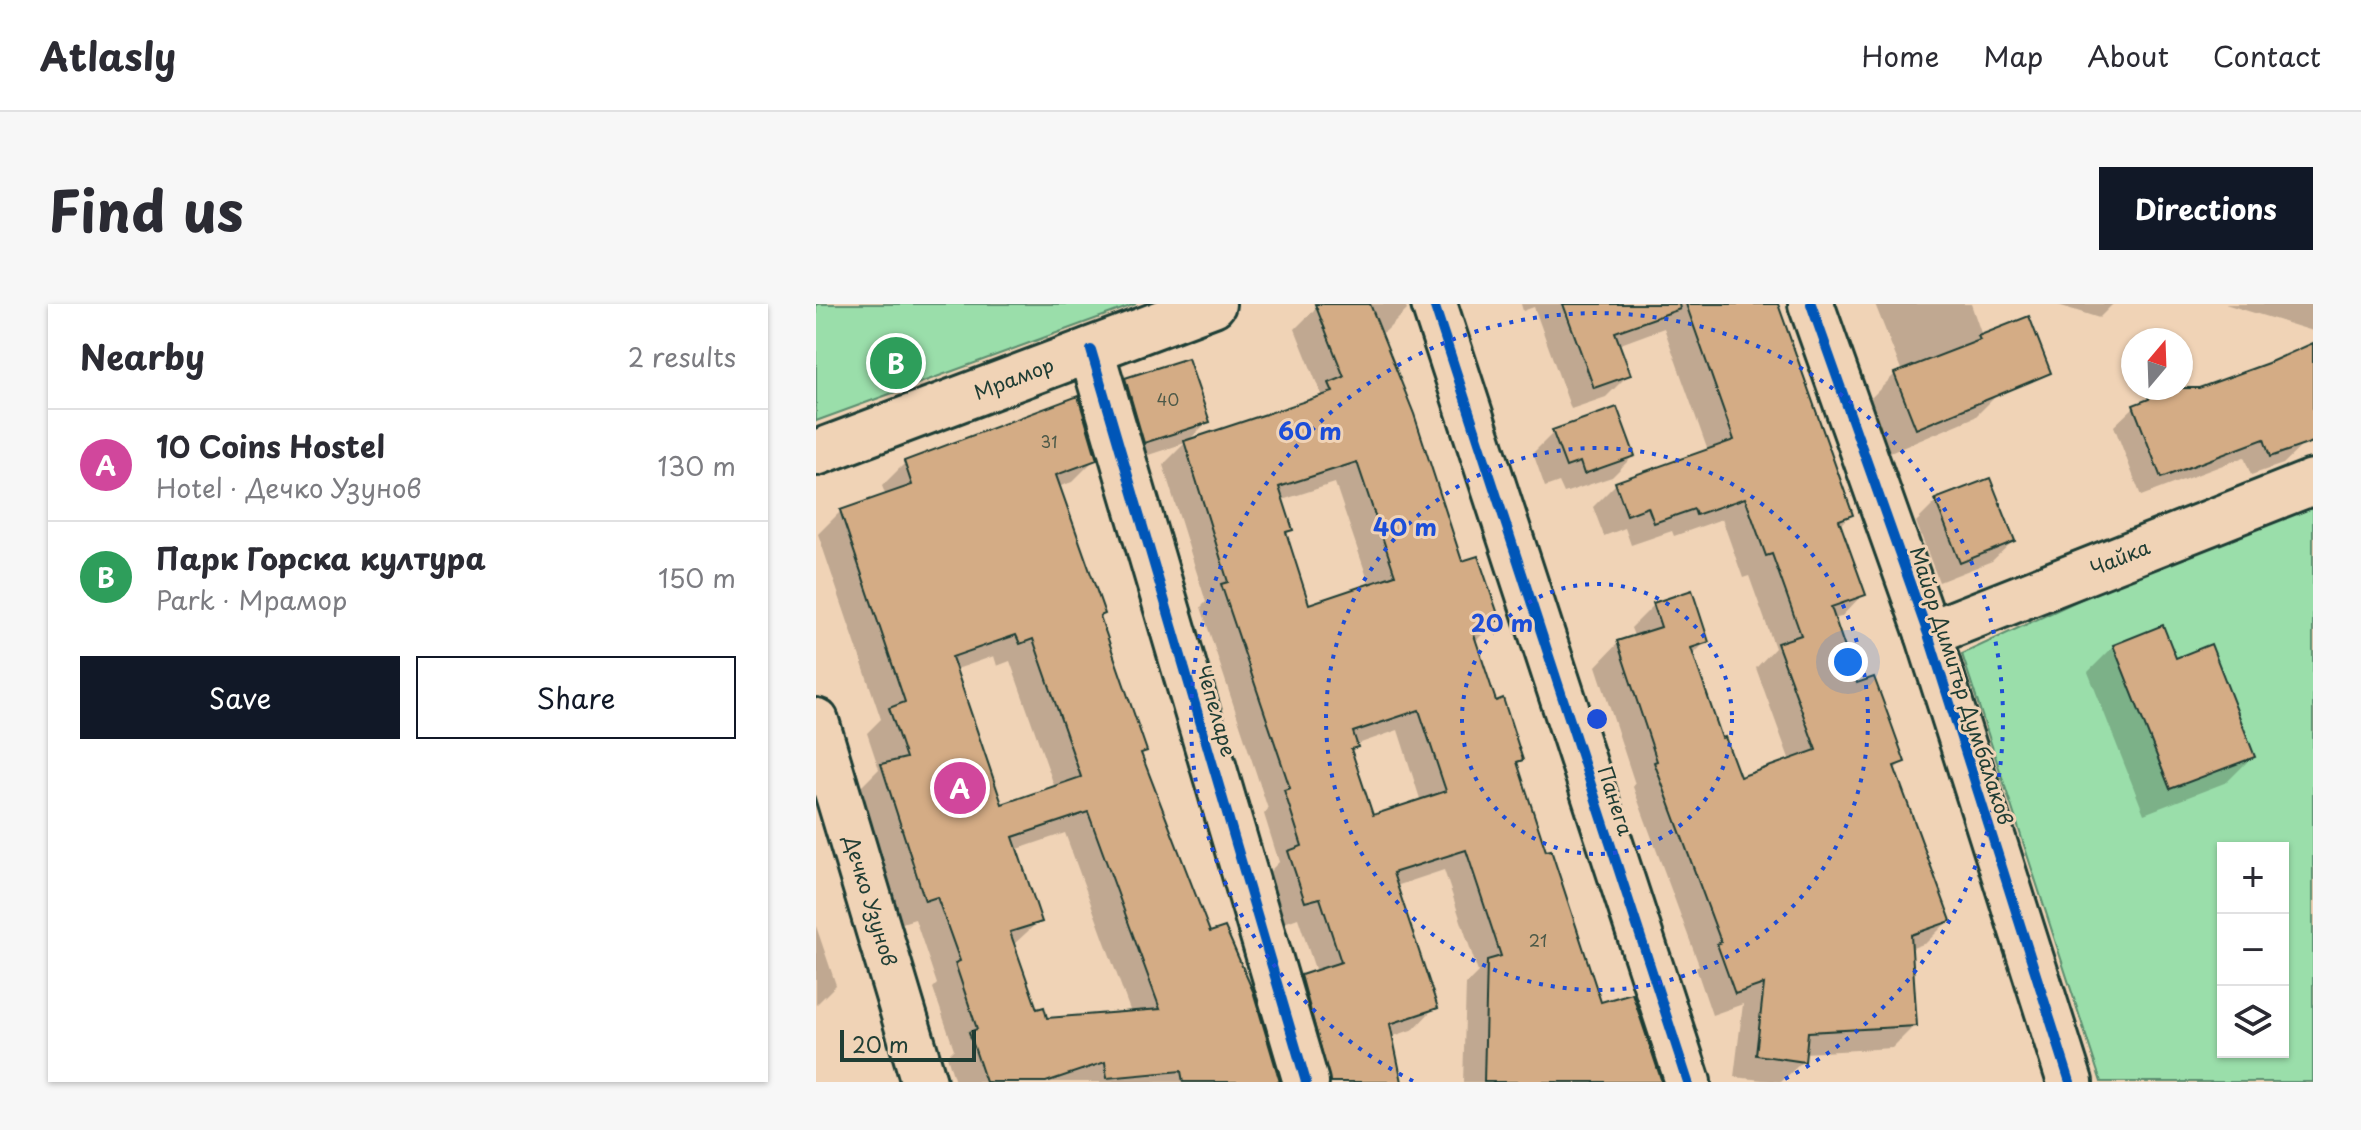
<!DOCTYPE html>
<html lang="en">
<head>
<meta charset="utf-8">
<style>
  body { margin:0; font-family:"Playpen Sans",sans-serif; background:#f7f7f7; color:#2b2b33 }
  .controls { position:absolute; right:24px; bottom:24px; display:grid; overflow:hidden; border-radius:0px; box-shadow:0 2px 6px #0004 }
  .controls button { width:72px; height:72px; display:grid; place-items:center; padding:0; border:0; border-bottom:2px solid #e1e1e2; background:#fff; color:#2b2b33; font:40px sans-serif }
  .compass { position:absolute; left:1305px; top:24px; width:72px; height:72px; border-radius:50%; background:#fff; box-shadow:0 2px 6px #0004; rotate:19deg }
  .scale { position:absolute; left:24px; bottom:20px; width:136px; box-sizing:border-box; padding-left:8px; border:4px solid #1f3d34; border-top:0; font-size:22px; line-height:28px; white-space:nowrap; color:#1f3d34; -webkit-text-stroke:6px #f0d3b6; paint-order:stroke }
  .you { position:absolute; left:1032px; top:358px; width:28px; height:28px; margin:-20px; border:6px solid #fff; border-radius:50%; background:#1a73e8; box-shadow:0 0 0 12px #1a73e833 }
  .badge { display:grid; place-items:center; width:52px; height:52px; border-radius:50%; background:#111827; color:#fff; font-size:26px; font-weight:700 }
  .pin { position:absolute; translate:-50% -50%; border:4px solid #fff; box-shadow:0 2px 8px #0006 }
  .list { margin:0; padding:0; list-style:none }
  h2 { display:flex; justify-content:space-between; align-items:center; height:104px; margin:0; padding:0 32px; font-size:34px }
  h2 small { font-size:26px; font-weight:400; color:#7c7c81 }
  .list li { display:grid; grid-template-columns:52px 1fr auto; gap:24px; align-items:center; box-sizing:border-box; height:112px; padding:0 32px; border-top:2px solid #e1e1e2 }
  .list b { display:block; font-size:30px; white-space:nowrap }
  .list p { margin:0; font-size:26px; white-space:nowrap; color:#7c7c81 }
  .list em { font-size:26px; font-style:normal; color:#7c7c81 }
  .actions { display:flex; gap:16px; padding:24px 32px }
  .actions a { flex:1; padding:18px 0; border:2px solid #111827; border-radius:0px; text-align:center; font-size:28px; color:#111827 }
  .actions .main { background:#111827; color:#fff }
  .icon { flex:none; width:44px; height:44px; fill:none; stroke:currentColor; stroke-width:2; stroke-linecap:round; stroke-linejoin:round }
  .map { position:relative; flex:none; width:1497px; height:778px; overflow:hidden; border-radius:0px }
  header { display:flex; align-items:center; gap:48px; box-sizing:border-box; height:112px; padding:0 40px; background:#fff; border-bottom:2px solid #e1e1e2 }
  header strong { font-size:38px }
  nav { display:flex; gap:44px; margin-inline-start:auto; font-size:28px }
  .intro { display:flex; align-items:center; justify-content:space-between; box-sizing:border-box; height:192px; padding:0 48px }
  h1 { margin:0; font-size:56px }
  .button { padding:20px 36px; border-radius:0px; background:#111827; color:#fff; font-size:28px; font-weight:700 }
  main { display:flex; gap:48px; padding:0 48px }
  aside { flex:1; background:#fff; border-radius:0px; box-shadow:0 2px 6px #0004 }
  .map>svg:first-child { display:block }
  .green { fill:#9adeaa; stroke:#5c8e6f; stroke-width:2; fill-rule:evenodd }
  .shadow { fill:#0003; fill-rule:evenodd }
  .building { fill:#d4ac85; stroke:#1f3d34; stroke-width:2; fill-rule:evenodd }
  .lines { fill:none; stroke-linecap:round; stroke-linejoin:round }
  .minor-casing { stroke:#1f3d34; stroke-width:50 }
  .minor { stroke:#f0d3b6; stroke-width:44 }
  .cycleway-casing { stroke:#f0d3b6; stroke-width:15 }
  .cycleway { stroke:#0057b8; stroke-width:10 }
  .ring { fill:none; stroke:#1d4ed8; stroke-width:4; stroke-dasharray:4 8 }
  .labels { text-anchor:middle; stroke-width:6; stroke-linejoin:round; paint-order:stroke }
  .number-label { font-size:16px; fill:#4c5948 }
  .street-label { font-size:20px; fill:#1f3d34; stroke:#f0d3b6 }
  .centre { fill:#1d4ed8; stroke:#f0d3b6; stroke-width:4 }
  .ring-label { font-size:24px; text-anchor:middle; font-weight:bold; fill:#1d4ed8; stroke:#f0d3b6; stroke-width:6; stroke-linejoin:round; paint-order:stroke }
</style>
</head>
<body>
<header>
<strong>Atlasly</strong>
<nav><a>Home</a><a>Map</a><a>About</a><a>Contact</a></nav>
</header>
<div class="intro"><h1>Find us</h1><a class="button">Directions</a></div>
<main>
<aside>
<h2>Nearby<small>2 results</small></h2>
<ul class="list">
<li><span class="badge" style="background:#d1479c">A</span><div><b>10 Coins Hostel</b><p>Hotel · Дечко Узунов</p></div><em>130 m</em></li>
<li><span class="badge" style="background:#2e9e5b">B</span><div><b>Парк Горска култура</b><p>Park · Мрамор</p></div><em>150 m</em></li>
</ul>
<div class="actions"><a class="main">Save</a><a>Share</a></div>
</aside>
<div class="map">
<svg width="1497" height="778" viewBox="0 0 1497 778">
  <rect width="100%" height="100%" fill="#f0d3b6"/>
  <filter id="ink" filterUnits="userSpaceOnUse"><feTurbulence type="fractalNoise" baseFrequency=".0125" numOctaves="2"/><feDisplacementMap in="SourceGraphic" scale="16" xChannelSelector="R" yChannelSelector="G"/><feConvolveMatrix kernelMatrix="1 2 1 2 8 2 1 2 1" color-interpolation-filters="sRGB"/></filter>
  <g filter="url(#ink)">
    <!-- green -->
    <g class="green">
      <path d="M0 0H320L0 117Z"/>
      <path d="M1497 188V778H1285L1146 350ZM1407 544H1467V748H1407Z"/>
    </g>
    <!-- shadow -->
    <g class="shadow">
      <path d="M509 0H589L591 6 570 27 564 30 644 260 681 315 660 337 678 399 705 456 700 461 729 550 784 701 845 778H647L650 680 662 668 628 566 580 582 619 703 598 725 575 733 584 778H498L464 695 486 673 500 668 482 614 468 619 451 570 463 558 448 510 452 505 385 303 390 298 347 161 369 139 308 159 290 97 310 76 391 118 370 139 500 95 505 90 479 25 501 3ZM519 179 554 282 492 303 469 232 475 225 466 196ZM582 426 605 498 556 514 534 448 539 441Z"/>
      <path d="M705 0H937L1035 210 1023 222 1047 290 1025 313 1017 315 1040 382 1087 457 1077 467 1133 616 1110 639 1094 645 1099 721 1076 744 988 749 987 757 965 778 918 773 927 700 896 711 880 664 883 661 817 483 819 480 780 362 802 339 819 334 815 324 838 301 890 337 877 351 905 437 922 476 974 457 940 364 959 344 933 272 927 274 906 215 858 232 856 227 815 241 809 224 788 232 777 203 800 180 892 147 848 24 802 41 812 71 790 93 755 105 718 3 707 7Z"/>
      <path d="M1059 0H1155L1185 87 1159 113 1074 149 1053 96 1079 70 1086 68Z"/>
      <path d="M1239 0H1297L1283 14Z"/>
      <path d="M1409 0H1497V27Z"/>
      <path d="M1497 41V131L1467 160 1435 171 1428 153 1325 192 1298 122 1318 103 1358 95 1452 61Z"/>
      <path d="M738 128 817 152 796 173 748 189 743 178 729 183 717 149Z"/>
      <path d="M279 155 256 178 242 183 282 313 328 447 324 451 373 580 461 778H139L131 752 138 745 117 684 121 680 99 615 86 619 43 485 63 465 51 429 65 415 2 230 25 207 70 192 66 182 89 159ZM178 352 181 362 194 357 239 484 185 503 138 366ZM249 529 315 709 230 716 220 707 197 641 223 617 199 546Z"/>
      <path d="M1121 197 1197 237 1176 257 1123 278 1100 218Z"/>
      <path d="M1298 342 1359 357 1437 452 1411 478 1328 510 1272 368Z"/>
      <path d="M0 622 20 681 0 701Z"/>
    </g>
    <!-- building -->
    <g class="building">
      <path d="M499 0H554L598 110 646 257 662 252 684 316 656 325 680 397 687 394 707 456 701 458 730 547 735 546 785 698 816 689 846 778H668L671 656 685 652 650 546 577 569 622 704 574 720 586 778H514L485 671 525 658 504 594 489 598 472 547 486 542 468 486 474 484 405 280 412 278 368 137 517 88 513 79 528 73ZM541 158 579 271 493 300 470 228 477 226 463 183ZM603 406 630 487 557 511 535 445 542 443 537 428Z"/>
      <path d="M747 0H863L864 5 799 28 815 71 778 84Z"/>
      <path d="M870 0H962L1037 211 1023 216 1050 291 1015 303 1041 379 1058 373 1075 419 1089 458 1078 462 1135 617 1095 631 1101 722 992 728 989 758 940 751 948 680 919 690 901 640 905 638 838 458 841 457 801 337 845 323 837 299 876 286 893 338 875 344 906 434 909 433 924 473 1000 446 961 339 985 331 956 250 950 252 929 194 880 211 878 205 838 219 832 203 811 211 799 178 918 136Z"/>
      <path d="M1213 12 1235 69 1100 125 1078 69 1164 36 1162 32Z"/>
      <path d="M1497 39V138L1454 153 1448 135 1345 174 1317 101 1333 95 1329 84H1383L1452 59Z"/>
      <path d="M372 54 394 118 328 139 309 74Z"/>
      <path d="M262 92 281 156 240 171 289 310 284 312 331 447 325 449 394 628 409 623 437 687 464 778H367L365 767 291 774 289 758 230 778H170L153 728 161 725 139 659 144 657 121 593 109 597 65 460 90 454 73 404 89 398 24 206 96 181 88 157ZM200 331 204 340 217 335 265 473 186 500 136 353ZM272 508 344 705 231 714 228 703 221 705 194 628 226 618 197 533Z"/>
      <path d="M801 103 819 152 768 170 764 158 750 163 736 126Z"/>
      <path d="M1174 174 1199 237 1144 259 1119 195Z"/>
      <path d="M1347 321 1360 354 1395 340 1439 453 1354 485 1297 341Z"/>
    </g>
    <g class="lines">
      <!-- minor casing -->
      <g class="minor-casing">
        <g id="minor">
          <path d="M618 0 872 778"/>
          <path d="M995 0 1112 330 1254 778"/>
          <path d="M275 46 490 778"/>
          <path d="M0 149 397 0"/>
          <path d="M1112 330 1497 178"/>
          <path d="M0 417 108 778"/>
        </g>
      </g>
      <!-- minor -->
      <use href="#minor" class="minor"/>
      <!-- cycleway casing -->
      <g class="cycleway-casing">
        <g id="cycleway">
          <path d="M618 0 872 778"/>
          <path d="M995 0 1112 330 1254 778"/>
          <path d="M275 46 490 778"/>
        </g>
      </g>
      <!-- cycleway -->
      <use href="#cycleway" class="cycleway"/>
    </g>
  </g>
  <!-- distance rings -->
  <g class="ring">
    <circle cx="781" cy="415" r="135"/>
    <circle cx="781" cy="415" r="271"/>
    <path d="M597 777A406 406 0 1 1 965 777"/>
  </g>
  <g class="labels">
    <!-- number labels -->
    <g class="number-label">
      <text x="352" y="102">40</text>
      <text x="233" y="144">31</text>
      <text x="722" y="643">21</text>
    </g>
    <!-- street labels -->
    <g class="street-label">
      <text transform="translate(198 75) rotate(-21)" y="7">Мрамор</text>
      <text transform="translate(1304 254) rotate(-22)" y="7">Чайка</text>
      <text transform="translate(1145 382) rotate(72)" y="7">Майор Димитър Думбалаков</text>
      <text transform="translate(400 407) rotate(74)" y="7">Чепеларе</text>
      <text transform="translate(799 497) rotate(72)" y="7">Панега</text>
      <text transform="translate(54 597) rotate(73)" y="7">Дечко Узунов</text>
    </g>
  </g>
  <circle cx="781" cy="415" r="12" class="centre"/>
  <g class="ring-label">
    <text x="494" y="136">60 m</text>
    <text x="589" y="232">40 m</text>
    <text x="686" y="328">20 m</text>
  </g>
</svg>
<div class="controls">
<button>+</button>
<button>−</button>
<button><svg class="icon" aria-label="layers" viewBox="0 0 24 24"><path d="M12 4l9 5-9 5-9-5zM3 14l9 5 9-5"/></svg></button>
</div>
<svg class="compass" viewBox="-18 -18 36 36"><path d="M0-13l5 13h-10z" fill="#e53935"/><path d="M0 13l5-13h-10z" fill="#7c7c81"/></svg>
<div class="scale">20 m</div>
<div class="you"></div>
<div class="pin badge" style="left:144px;top:484px;background:#d1479c">A</div>
<div class="pin badge" style="left:80px;top:59px;background:#2e9e5b">B</div>
</div>
</main>
</body>
</html>
